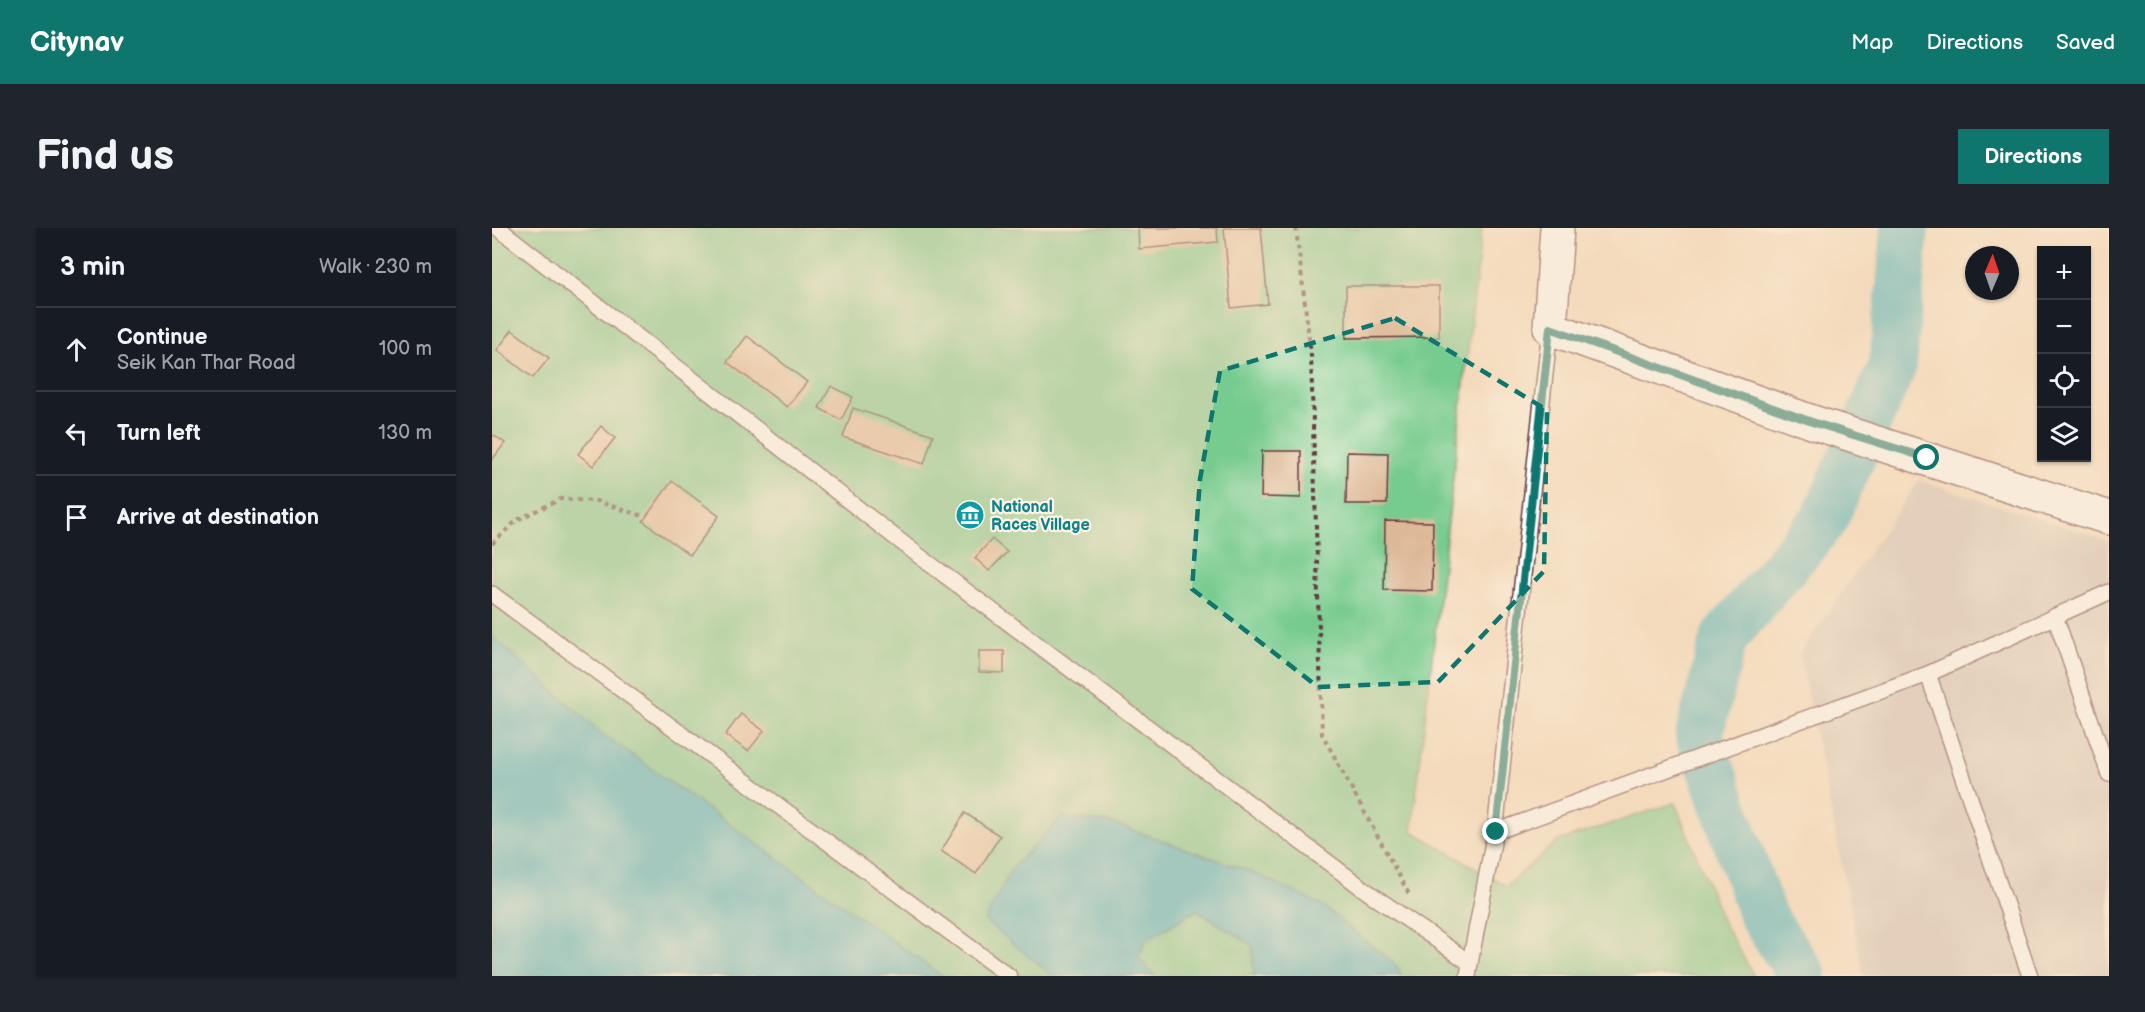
<!DOCTYPE html>
<html lang="en">
<head>
<meta charset="utf-8">
<style>
  body { margin:0; font-family:"Balsamiq Sans",sans-serif; background:#20242c; color:#f1f3f6 }
  .controls { position:absolute; right:18px; top:18px; display:grid; overflow:hidden; border-radius:0px; box-shadow:0 2px 4px #0004 }
  .controls button { width:54px; height:54px; display:grid; place-items:center; padding:0; border:0; border-bottom:2px solid #363941; background:#171b24; color:#f1f3f6; font:30px sans-serif }
  .compass { position:absolute; left:1473px; top:18px; width:54px; height:54px; border-radius:50%; background:#171b24; box-shadow:0 2px 4px #0004; rotate:2deg }
  .stop { position:absolute; width:18px; height:18px; margin:-14px; border:4px solid #0f766e; border-radius:50%; background:#fff }
  .stop.end { background:#0f766e; border-color:#fff; box-shadow:0 2px 6px #0008 }
  .list { margin:0; padding:0; list-style:none }
  h2 { display:flex; justify-content:space-between; align-items:center; height:78px; margin:0; padding:0 24px; font-size:26px }
  h2 small { font-size:20px; font-weight:400; color:#9ea1a6 }
  .list li { display:grid; grid-template-columns:39px 1fr auto; gap:18px; align-items:center; box-sizing:border-box; height:84px; padding:0 24px; border-top:2px solid #363941 }
  .list b { display:block; font-size:22px; white-space:nowrap }
  .list p { margin:0; font-size:20px; white-space:nowrap; color:#9ea1a6 }
  .list em { font-size:20px; font-style:normal; color:#9ea1a6 }
  .icon { flex:none; width:33px; height:33px; fill:none; stroke:currentColor; stroke-width:2; stroke-linecap:round; stroke-linejoin:round }
  .map { position:relative; flex:none; width:1617px; height:748px; overflow:hidden; border-radius:0px }
  header { display:flex; align-items:center; gap:36px; box-sizing:border-box; height:84px; padding:0 30px; background:#0f766e; color:#fff }
  header strong { font-size:28px }
  nav { display:flex; gap:33px; margin-inline-start:auto; font-size:21px }
  .intro { display:flex; align-items:center; justify-content:space-between; box-sizing:border-box; height:144px; padding:0 36px }
  h1 { margin:0; font-size:42px }
  .button { padding:15px 27px; border-radius:0px; background:#0f766e; color:#fff; font-size:21px; font-weight:700 }
  main { display:flex; gap:36px; padding:0 36px }
  aside { flex:1; background:#171b24; border-radius:0px; box-shadow:0 2px 4px #0004 }
  .map>svg:first-child { display:block }
  .industrial { fill:#cec1ba }
  .green { fill:#76cb8e; stroke:#60755c; stroke-width:1.5 }
  .water { fill:#44b2c0; stroke:#476876; stroke-width:1.5 }
  .lines { fill:none; stroke-linecap:round; stroke-linejoin:round }
  .river { stroke:#44b2c0; stroke-width:48 }
  .building { fill:#ddb897 }
  .lane-casing { stroke:#643b41; stroke-width:18 }
  .secondary-casing { stroke:#643b41; stroke-width:36 }
  .path { stroke:#643b41; stroke-width:4; stroke-dasharray:4.5 4.5; stroke-linecap:butt }
  .lane { stroke:#fff; stroke-width:15 }
  .secondary { stroke:#fff; stroke-width:33 }
  .route { stroke:#0f766e; stroke-width:8 }
  .marked { fill:none; stroke:#0f766e; stroke-width:4.5; stroke-dasharray:12 8; stroke-linejoin:round }
  .labels { text-anchor:middle; stroke-width:4.5; stroke-linejoin:round; paint-order:stroke }
  .culture-label { font-size:16px; font-weight:bold; fill:#0d838f; stroke:#fcf5e5; text-anchor:start }
</style>
</head>
<body>
<header>
<strong>Citynav</strong>
<nav><a>Map</a><a>Directions</a><a>Saved</a></nav>
</header>
<div class="intro"><h1>Find us</h1><a class="button">Directions</a></div>
<main>
<aside>
<h2>3 min<small>Walk · 230 m</small></h2>
<ul class="list">
<li><svg class="icon" aria-label="ahead" viewBox="0 0 24 24"><path d="M12 20V5M6 11l6-6 6 6"/></svg><div><b>Continue</b><p>Seik Kan Thar Road</p></div><em>100 m</em></li>
<li><svg class="icon" aria-label="left" viewBox="0 0 24 24"><path d="M17 20v-9H6M10 6l-5 5 5 5"/></svg><div><b>Turn left</b></div><em>130 m</em></li>
<li><svg class="icon" aria-label="arrive" viewBox="0 0 24 24"><path d="M6 21V4h12l-3 4 3 4H6"/></svg><div><b>Arrive at destination</b></div></li>
</ul>
</aside>
<div class="map">
<svg width="1617" height="748" viewBox="0 0 1617 748">
  <rect width="100%" height="100%" fill="#fcf5e5"/>
  <filter id="ink" filterUnits="userSpaceOnUse"><feTurbulence type="fractalNoise" baseFrequency=".0167" numOctaves="2"/><feDisplacementMap in="SourceGraphic" scale="12" xChannelSelector="R" yChannelSelector="G"/><feConvolveMatrix kernelMatrix="1 2 1 2 8 2 1 2 1" color-interpolation-filters="sRGB"/></filter>
  <filter id="wash" filterUnits="userSpaceOnUse"><feTurbulence type="fractalNoise" baseFrequency=".008" numOctaves="4" result="noise"/><feDisplacementMap in="SourceGraphic" scale="24" xChannelSelector="R" yChannelSelector="G"/><feGaussianBlur stdDeviation="1.35" result="paint"/><feColorMatrix in="noise" values="0 0 0 0 0 0 0 0 0 0 0 0 0 0 0 0 0 1.4 0 .05"/><feComposite in="paint" operator="in"/></filter>
  <g filter="url(#wash)">
    <rect width="100%" height="100%" fill="#f4dabc"/>
    <!-- industrial -->
    <path class="industrial" d="M1427 252 1617 313V748H1372L1307 426Z"/>
    <!-- green -->
    <path class="green" d="M0 0H990L920 603 1014 658 1066 613 1183 575 1231 694 1262 748H0Z"/>
    <!-- water -->
    <g class="water">
      <path d="M0 408 108 504 450 748H0Z"/>
      <path d="M570 589 620 595 757 643 828 676 905 738 909 748H762L760 717 705 682 655 711 646 729 663 748H561L493 693 520 640Z"/>
    </g>
    <g class="lines">
      <!-- river -->
      <path class="river" d="M1311 748 1271 689 1207 507 1232 410 1332 292 1401 137 1413 0"/>
    </g>
    <g id="blocks">
      <!-- building -->
      <g class="building">
        <path d="M646 0H725L726 14 647 21Z"/>
        <path d="M732 0H769L776 76 739 80Z"/>
        <path d="M854 58H947V109L854 110Z"/>
        <path d="M20 102 57 130 41 150 5 122Z"/>
        <path d="M255 108 315 154 295 179 235 134Z"/>
        <path d="M339 158 361 169 349 192 327 180Z"/>
        <path d="M361 180 441 207 432 236 351 209Z"/>
        <path d="M109 198 123 210 101 238 86 226Z"/>
        <path d="M0 206 13 215 0 232Z"/>
        <path d="M770 223H809V270L769 269Z"/>
        <path d="M855 224 896 225 895 276H854Z"/>
        <path d="M180 253 227 288 198 327 151 293Z"/>
        <path d="M893 293 941 294 940 363 892 362Z"/>
        <path d="M500 311 515 324 497 343 483 330Z"/>
        <path d="M487 423H512V445L487 444Z"/>
        <path d="M249 486 272 503 256 523 233 507Z"/>
        <path d="M473 585 508 608 484 646 449 623Z"/>
      </g>
    </g>
  </g>
  <g filter="url(#ink)">
    <use href="#blocks" fill-opacity="0" stroke="#643b41" stroke-width="1.5"/>
    <g class="lines">
      <!-- lane casing -->
      <g class="lane-casing">
        <g id="lane">
          <path d="M6 0 426 327 873 662 978 735 976 748"/>
          <path d="M0 366 517 748"/>
          <path d="M1563 388 1617 546"/>
          <path d="M1436 446 1538 748"/>
          <path d="M1003 604 1436 446 1617 364"/>
          <path d="M978 735 1003 604 1058 100"/>
        </g>
      </g>
      <!-- secondary casing -->
      <g class="secondary-casing">
        <path id="secondary" d="M1065 0 1058 100 1323 195 1617 290"/>
      </g>
      <!-- path -->
      <g class="path">
        <path d="M804 0 819 127 830 506 917 666"/>
        <path d="M0 316 25 292 69 271 104 273 151 288"/>
      </g>
      <!-- lane -->
      <use href="#lane" class="lane"/>
      <!-- secondary -->
      <use href="#secondary" class="secondary"/>
    </g>
  </g>
  <g class="lines" filter="url(#ink)">
    <!-- route -->
    <path class="route" d="M1004 604 1058 100 1323 195 1435 230"/>
  </g>
  <!-- marked area -->
  <path d="M0 0H1617V748H0ZM903 90 1055 182 1052 343 946 454 826 459 700 361 708 251 728 143Z" fill="#f4dabc" fill-opacity=".55" fill-rule="evenodd"/>
  <path class="marked" d="M903 90 1055 182 1052 343 946 454 826 459 700 361 708 251 728 143Z"/>
  <!-- icons -->
  <defs>
    <g id="museum-disc" transform="scale(1.5)"><circle r="9.5" fill="#0f9aa8" stroke="#fcf5e5"/><path d="M0-6L6-3V-2H-6V-3ZM-5-1h2V3h-2ZM-1-1h2V3h-2ZM3-1h2V3H3ZM-6 4H6V6H-6Z" fill="#fff"/></g>
  </defs>
  <g fill-rule="evenodd">
    <use href="#museum-disc" x="478" y="287"/>
  </g>
  <g class="labels">
    <!-- culture labels -->
    <g class="culture-label">
      <text x="499" y="284">National<tspan x="499" dy="18">Races Village</tspan></text>
    </g>
  </g>
</svg>
<div class="controls">
<button>+</button>
<button>−</button>
<button><svg class="icon" aria-label="locate" viewBox="0 0 24 24"><circle cx="12" cy="12" r="6"/><path d="M12 2v4M12 18v4M2 12h4M18 12h4"/></svg></button>
<button><svg class="icon" aria-label="layers" viewBox="0 0 24 24"><path d="M12 4l9 5-9 5-9-5zM3 14l9 5 9-5"/></svg></button>
</div>
<svg class="compass" viewBox="-18 -18 36 36"><path d="M0-13l5 13h-10z" fill="#e53935"/><path d="M0 13l5-13h-10z" fill="#9ea1a6"/></svg>
<div class="stop" style="left:1435px;top:230px"></div>
<div class="stop end" style="left:1004px;top:604px"></div>
</div>
</main>
</body>
</html>
